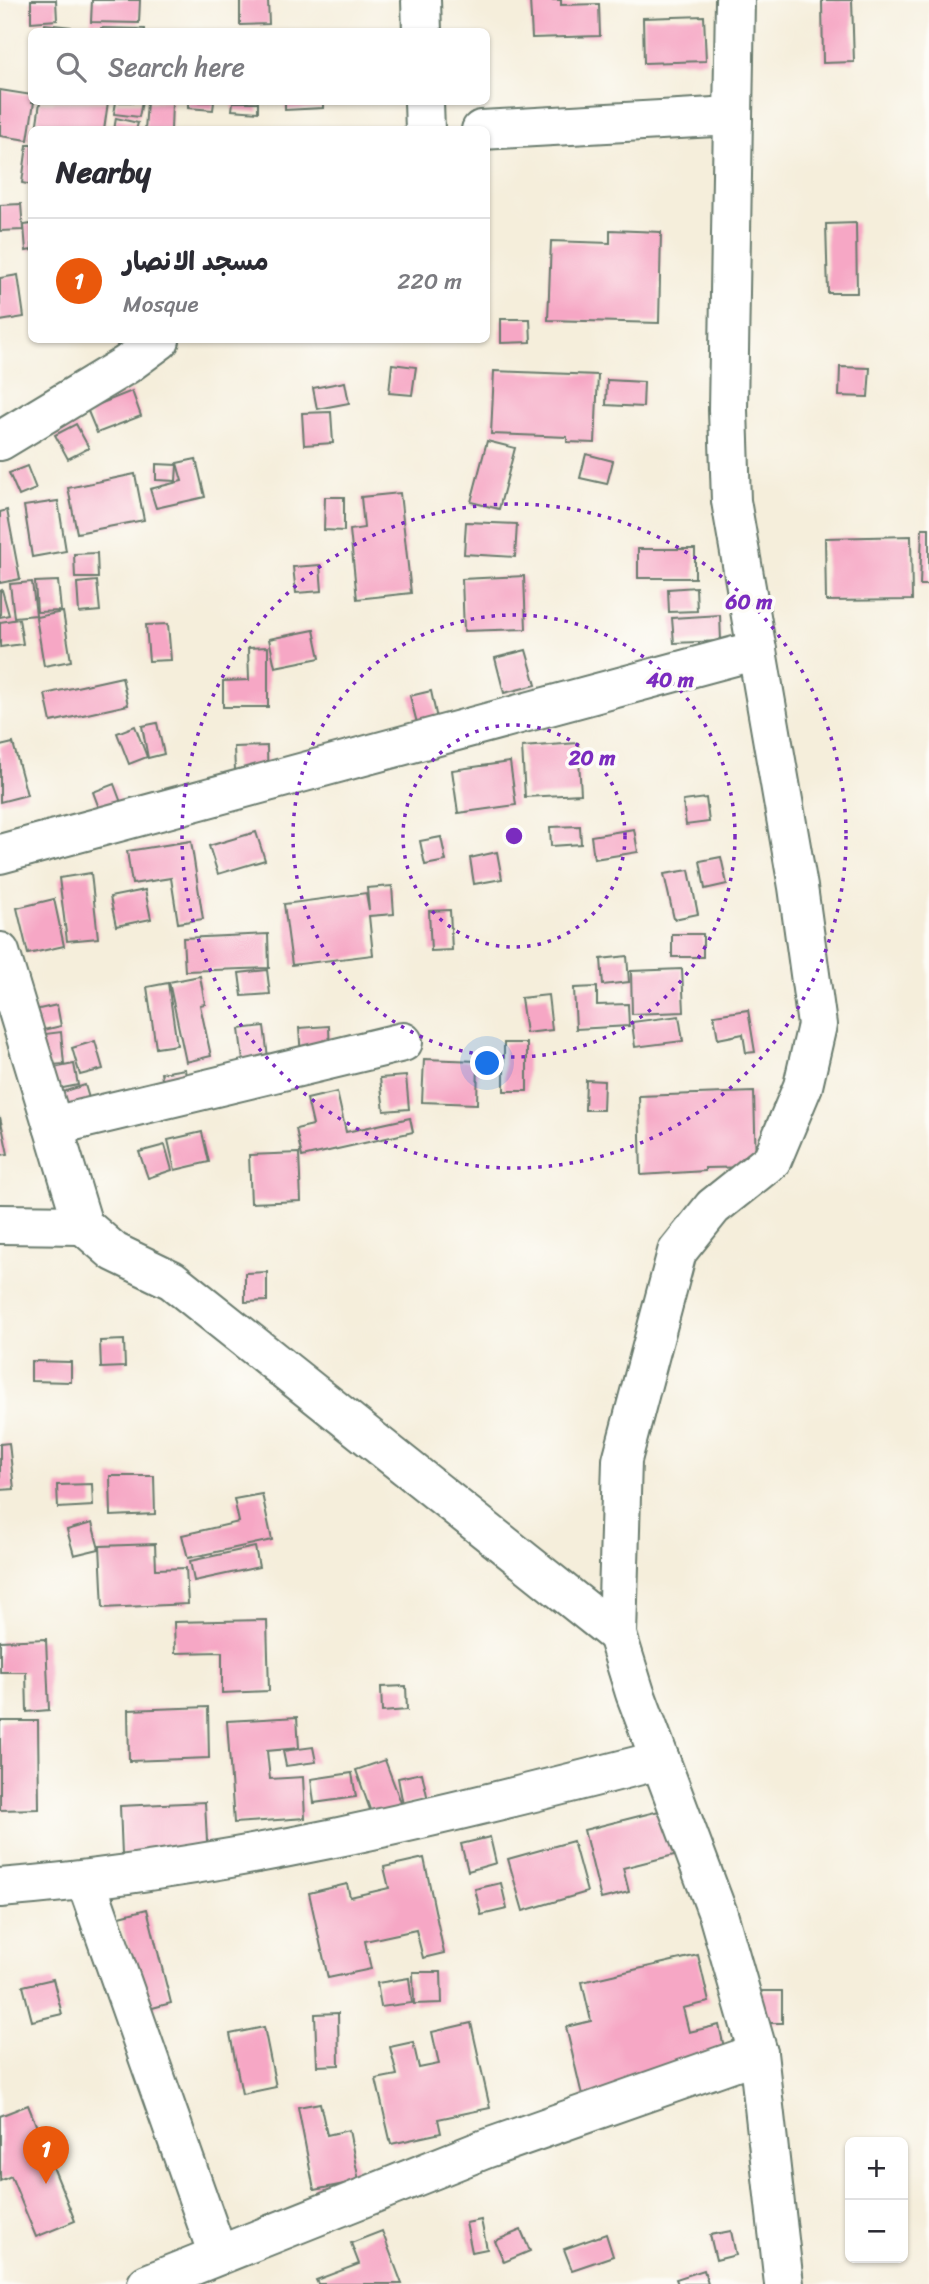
<!DOCTYPE html>
<html lang="en">
<head>
<meta charset="utf-8">
<style>
  body { margin:0; font-family:Sriracha,"Playpen Sans Arabic",sans-serif; background:#f2f2f3; color:#2b2b33 }
  .controls { position:absolute; right:21px; bottom:21px; display:grid; overflow:hidden; border-radius:10px; box-shadow:0 2px 5px #0004 }
  .controls button { width:63px; height:63px; display:grid; place-items:center; padding:0; border:0; border-bottom:2px solid #e1e1e2; background:#fff; color:#2b2b33; font:35px sans-serif }
  .you { position:absolute; left:488px; top:1064px; width:24px; height:24px; margin:-18px; border:5px solid #fff; border-radius:50%; background:#1a73e8; box-shadow:0 0 0 10px #1a73e833 }
  .badge { display:grid; place-items:center; width:46px; height:46px; border-radius:50%; background:#ea580c; color:#fff; font-size:23px; font-weight:700 }
  .pin { position:absolute; translate:-50% -58px; filter:drop-shadow(0 2px 4px #0008) }
  .pin::after { content:''; position:absolute; top:37px; width:24px; height:21px; background:inherit; clip-path:polygon(0 0,100% 0,50% 100%) }
  .list { margin:0; padding:0; list-style:none }
  h2 { display:flex; justify-content:space-between; align-items:center; height:91px; margin:0; padding:0 28px; font-size:30px }
  h2 small { font-size:23px; font-weight:400; color:#7c7c81 }
  .list li { display:grid; grid-template-columns:46px 1fr auto; gap:21px; align-items:center; box-sizing:border-box; height:126px; padding:0 28px; border-top:2px solid #e1e1e2 }
  .list b { display:block; font-size:26px; white-space:nowrap }
  .list p { margin:0; font-size:23px; white-space:nowrap; color:#7c7c81 }
  .list em { font-size:23px; font-style:normal; color:#7c7c81 }
  .icon { flex:none; width:38px; height:38px; fill:none; stroke:currentColor; stroke-width:2; stroke-linecap:round; stroke-linejoin:round }
  .map { position:relative; flex:none; width:929px; height:2284px; overflow:hidden }
  .search { position:absolute; background:#fff; box-shadow:0 2px 5px #0004; left:28px; top:28px; width:462px; height:77px; display:flex; align-items:center; gap:18px; box-sizing:border-box; padding:0 24px; border-radius:10px; color:#7c7c81; font-size:26px }
  .panel { position:absolute; background:#fff; box-shadow:0 2px 5px #0004; left:28px; top:126px; width:462px; height:217px; border-radius:10px }
  .map>svg:first-child { display:block }
  .building { fill:#f6a7c5 }
  .lines { fill:none; stroke-linecap:round; stroke-linejoin:round }
  .minor-casing { stroke:#6a7b6e; stroke-width:42 }
  .minor { stroke:#fff; stroke-width:38 }
  .ring { fill:none; stroke:#7b2cbf; stroke-width:3.5; stroke-dasharray:3.5 7 }
  .centre { fill:#7b2cbf; stroke:#fdfcf7; stroke-width:3.5 }
  .ring-label { font-size:21px; text-anchor:middle; font-weight:bold; fill:#7b2cbf; stroke:#fdfcf7; stroke-width:7; stroke-linejoin:round; paint-order:stroke }
</style>
</head>
<body>
<div class="map">
<svg width="929" height="2284" viewBox="0 0 929 2284">
  <rect width="100%" height="100%" fill="#fdfcf7"/>
  <filter id="ink" filterUnits="userSpaceOnUse"><feTurbulence type="fractalNoise" baseFrequency=".0143" numOctaves="2"/><feDisplacementMap in="SourceGraphic" scale="14" xChannelSelector="R" yChannelSelector="G"/><feConvolveMatrix kernelMatrix="1 2 1 2 8 2 1 2 1" color-interpolation-filters="sRGB"/></filter>
  <filter id="wash" filterUnits="userSpaceOnUse"><feTurbulence type="fractalNoise" baseFrequency=".00686" numOctaves="4" result="noise"/><feDisplacementMap in="SourceGraphic" scale="28" xChannelSelector="R" yChannelSelector="G"/><feGaussianBlur stdDeviation="1.57" result="paint"/><feColorMatrix in="noise" values="0 0 0 0 0 0 0 0 0 0 0 0 0 0 0 0 0 1.4 0 .05"/><feComposite in="paint" operator="in"/></filter>
  <g filter="url(#wash)">
    <rect width="100%" height="100%" fill="#f5eedb"/>
    <g id="blocks">
      <!-- building -->
      <g class="building">
        <path d="M31 0H56L57 20 31 22Z"/>
        <path d="M92 0H140L139 23 91 22Z"/>
        <path d="M240 0H268L269 24 240 25Z"/>
        <path d="M530 0H561V5L599 4 600 36 532 38Z"/>
        <path d="M822 0H852L854 62 823 63Z"/>
        <path d="M704 16 706 61 644 63 643 18Z"/>
        <path d="M45 24 71 27V32H44Z"/>
        <path d="M101 28 145 29V32H101Z"/>
        <path d="M0 90 32 95V102H34L28 140 0 136Z"/>
        <path d="M40 102H108L104 130H36Z"/>
        <path d="M116 102H142L139 117 114 114Z"/>
        <path d="M147 102H172L171 130H145Z"/>
        <path d="M188 102H214L213 110 188 108Z"/>
        <path d="M233 102H258V112L232 110Z"/>
        <path d="M285 102H323V108L285 110Z"/>
        <path d="M116 118 138 123 136 130H114Z"/>
        <path d="M27 145H32V185L22 183Z"/>
        <path d="M21 204 23 230 0 231V205Z"/>
        <path d="M856 223 857 293H828L826 224Z"/>
        <path d="M32 224V250L26 251 24 225Z"/>
        <path d="M610 230 661 232 659 323 548 320 551 241 610 243Z"/>
        <path d="M18 275 24 317 0 321V278Z"/>
        <path d="M501 319H530L531 342 501 343Z"/>
        <path d="M115 340H141L120 352Z"/>
        <path d="M392 364 416 367 412 395 389 393Z"/>
        <path d="M840 367 870 368 868 397 839 396Z"/>
        <path d="M494 371 598 375 595 443 567 442V437L491 434Z"/>
        <path d="M607 380 644 382 643 407 606 405Z"/>
        <path d="M345 382 349 403 317 409 313 388Z"/>
        <path d="M132 391 141 416 97 433 87 409Z"/>
        <path d="M331 412 333 443 304 445 302 413Z"/>
        <path d="M76 424 89 448 68 459 55 435Z"/>
        <path d="M487 441 515 448 499 509 471 502Z"/>
        <path d="M586 454 613 461 607 484 580 478Z"/>
        <path d="M196 459 205 497 156 508 150 489 182 481 177 463Z"/>
        <path d="M156 464 177 465 176 481 156 480Z"/>
        <path d="M27 466 36 489 19 496 9 473Z"/>
        <path d="M135 474 144 520 77 533 68 488Z"/>
        <path d="M400 493 411 593 357 599 350 530 364 528 361 497Z"/>
        <path d="M325 497H344V531L324 530Z"/>
        <path d="M58 501 66 551 32 557 24 506Z"/>
        <path d="M7 510 20 579 0 583V512Z"/>
        <path d="M466 522 517 524 515 557 464 554Z"/>
        <path d="M922 528H929V585H920Z"/>
        <path d="M911 536 912 600 826 601 825 538Z"/>
        <rect x="638" y="549" width="57" height="29"/>
        <path d="M97 553 98 578H75L74 554Z"/>
        <path d="M320 565 322 591 296 593 293 567Z"/>
        <path d="M524 576 526 629 464 631 462 579Z"/>
        <path d="M58 581 61 611 37 612 35 582Z"/>
        <path d="M97 581 100 611 79 613 77 583Z"/>
        <path d="M32 582 36 615 14 617 10 584Z"/>
        <path d="M696 587 697 611 669 612 668 589Z"/>
        <path d="M2 590 9 615 0 617V591Z"/>
        <path d="M63 612 71 661 44 666 36 617Z"/>
        <path d="M720 615 721 641 674 643 672 618Z"/>
        <path d="M19 619 23 644 0 647V622Z"/>
        <path d="M168 624 171 660 149 661 146 625Z"/>
        <path d="M314 630 320 658 275 667 269 639Z"/>
        <path d="M268 647V707H223V681L249 680 248 648Z"/>
        <path d="M526 650 536 685 504 693 495 658Z"/>
        <path d="M122 677 128 705 51 722 45 694Z"/>
        <path d="M431 691 437 719 417 723 410 696Z"/>
        <path d="M157 723 164 754 148 758 142 726Z"/>
        <path d="M135 726 147 757 129 764 117 733Z"/>
        <path d="M13 743 27 795 0 802V746Z"/>
        <path d="M578 743 581 794 525 797 522 747Z"/>
        <path d="M267 746 268 792 236 793 234 747Z"/>
        <path d="M510 762 516 805 458 813 452 770Z"/>
        <path d="M114 784 123 808 102 816 93 792Z"/>
        <path d="M706 798 709 822 686 825 683 801Z"/>
        <path d="M580 826 581 844 551 846 550 827Z"/>
        <path d="M634 829 638 852 594 859 591 836Z"/>
        <path d="M256 832 265 860 218 874 209 846Z"/>
        <path d="M441 837 446 861 425 865 420 841Z"/>
        <path d="M191 841 203 919 178 923 171 878 132 884 127 851Z"/>
        <path d="M497 852 502 879 474 884 470 858Z"/>
        <path d="M721 857 727 884 705 889 700 861Z"/>
        <path d="M689 870 698 914 674 919 664 874Z"/>
        <path d="M91 873 98 938 67 941 59 878Z"/>
        <path d="M392 886 394 914 369 916 373 955 292 965 284 904 366 893 369 910 367 888Z"/>
        <path d="M145 890 151 919 116 926 110 897Z"/>
        <path d="M54 899 64 946 28 954 17 908Z"/>
        <path d="M450 910 452 950 431 951 429 911Z"/>
        <path d="M268 934 269 968 185 971 183 938Z"/>
        <rect x="672" y="934" width="31" height="23"/>
        <path d="M627 956 629 982 603 985 601 959Z"/>
        <path d="M682 969 684 1012 632 1014 631 971Z"/>
        <path d="M267 970 270 994 242 996 239 973Z"/>
        <path d="M200 976 205 1004 200 1005 211 1056 186 1062 169 982Z"/>
        <path d="M168 983 177 1045 156 1048 147 987Z"/>
        <path d="M597 987V1005L628 1004 629 1026 576 1029 574 988Z"/>
        <path d="M548 995 552 1030 526 1033 521 998Z"/>
        <path d="M57 1005 61 1026 31 1033 26 1012Z"/>
        <path d="M748 1010 755 1052 746 1053 743 1034 718 1039 714 1015Z"/>
        <path d="M679 1016 683 1041 635 1047 632 1022Z"/>
        <path d="M264 1026 270 1074 245 1077 239 1029Z"/>
        <path d="M329 1026 330 1056 301 1057 299 1028Z"/>
        <path d="M61 1032 64 1064 40 1066 37 1035Z"/>
        <path d="M95 1041 103 1069 80 1075 72 1048Z"/>
        <rect x="504" y="1043" width="23" height="48"/>
        <path d="M424 1059 478 1061 477 1104 422 1102Z"/>
        <path d="M74 1064 78 1085 48 1091 43 1070Z"/>
        <path d="M185 1069 188 1094 165 1097 161 1073Z"/>
        <path d="M406 1076 409 1109 384 1111 380 1078Z"/>
        <path d="M586 1080 604 1081 603 1110H585Z"/>
        <path d="M85 1085 95 1118 64 1128 53 1095Z"/>
        <path d="M337 1092 346 1132 410 1118 413 1132 302 1157 296 1129 313 1125 307 1099Z"/>
        <path d="M754 1092 756 1167 705 1168V1171L641 1175 639 1096Z"/>
        <path d="M0 1117 8 1154 0 1155Z"/>
        <path d="M202 1132 209 1162 175 1170 168 1140Z"/>
        <path d="M165 1145 172 1170 148 1178 139 1152Z"/>
        <path d="M299 1153 301 1201 251 1203 249 1155Z"/>
        <path d="M267 1272V1301L245 1302V1273Z"/>
        <path d="M124 1340 125 1367 101 1368 100 1341Z"/>
        <path d="M31 1361 71 1362V1382L31 1381Z"/>
        <path d="M9 1443 14 1489 0 1490V1444Z"/>
        <path d="M110 1476H154L155 1514 111 1516Z"/>
        <path d="M92 1484 93 1506 58 1508 57 1485Z"/>
        <path d="M262 1494 272 1540 188 1558 182 1535 239 1522 234 1499Z"/>
        <path d="M92 1523 99 1549 74 1555 67 1530Z"/>
        <path d="M155 1544 156 1569 186 1568 188 1604 103 1608 100 1546Z"/>
        <path d="M255 1547 259 1567 194 1581 190 1561Z"/>
        <path d="M267 1620 269 1691 222 1693V1652L175 1653 174 1622Z"/>
        <path d="M46 1639 49 1710 27 1712 26 1672H0V1641Z"/>
        <path d="M406 1686 407 1710 382 1712 381 1687Z"/>
        <path d="M208 1707 209 1758 129 1761 128 1710Z"/>
        <path d="M297 1717 299 1748 267 1751 270 1779 303 1777 305 1818 234 1823 227 1721Z"/>
        <path d="M0 1721H38L39 1809 0 1810Z"/>
        <path d="M313 1747 316 1762 286 1766 283 1751Z"/>
        <path d="M385 1760 403 1808 373 1818 356 1770Z"/>
        <path d="M352 1773 356 1797 314 1803 311 1779Z"/>
        <path d="M422 1773 428 1800 403 1805 398 1778Z"/>
        <path d="M205 1802 208 1861 177 1853 122 1855 120 1806Z"/>
        <path d="M667 1809 678 1854 623 1868 629 1892 601 1899 584 1830Z"/>
        <path d="M490 1837 496 1863 468 1871 461 1844Z"/>
        <path d="M573 1841 587 1892 523 1911 508 1859Z"/>
        <path d="M424 1858 444 1953 423 1958 416 1930 365 1941 371 1969 328 1978 309 1893 347 1884 350 1897 389 1888 384 1867Z"/>
        <path d="M501 1883 507 1909 481 1915 475 1889Z"/>
        <path d="M147 1909 171 2003 145 2010 120 1916Z"/>
        <path d="M698 1955 709 2002 683 2008 689 2032 719 2025 730 2074 585 2108 566 2027 591 2021 582 1982Z"/>
        <path d="M413 1972H441L442 2003 414 2004Z"/>
        <path d="M409 1978 412 2003 381 2007 377 1983Z"/>
        <path d="M53 1979 62 2014 32 2021 23 1986Z"/>
        <rect x="761" y="1991" width="21" height="32"/>
        <path d="M338 2013 339 2065 317 2066 315 2014Z"/>
        <path d="M471 2023 490 2108 438 2119 441 2133 391 2144 376 2079 397 2075 390 2047 413 2042 419 2068 439 2064 432 2032Z"/>
        <path d="M264 2027 276 2087 242 2094 230 2034Z"/>
        <path d="M320 2103 327 2135 349 2130 359 2181 314 2190 298 2107Z"/>
        <path d="M28 2105 75 2221 36 2237 11 2176 0 2181V2116Z"/>
        <path d="M481 2220 487 2249 472 2252 466 2223Z"/>
        <path d="M521 2230 530 2251 504 2262 495 2241Z"/>
        <path d="M382 2231 402 2284H318L316 2280 359 2264 351 2243Z"/>
        <path d="M731 2231 736 2255 716 2260 710 2235Z"/>
        <path d="M606 2234 613 2256 572 2270 564 2249Z"/>
        <path d="M704 2270 708 2284H678L676 2279Z"/>
      </g>
    </g>
  </g>
  <g filter="url(#ink)">
    <use href="#blocks" fill-opacity="0" stroke="#6a7b6e" stroke-width="2"/>
    <g class="lines">
      <!-- minor casing -->
      <g class="minor-casing">
        <g id="minor">
          <path d="M421 0 422 32"/>
          <path d="M735 0 728 410 731 501 798 887 817 1025 803 1086 772 1160 713 1207 677 1252 622 1460 617 1635 635 1693 718 1914 758 2053 784 2284"/>
          <path d="M424 102 425 130"/>
          <path d="M481 130 732 116"/>
          <path d="M0 441 126 365 160 340"/>
          <path d="M0 854 757 650"/>
          <path d="M0 952 83 1225 114 1252 172 1280 617 1635"/>
          <path d="M53 1126 403 1042"/>
          <path d="M0 1224 83 1225"/>
          <path d="M86 1881 218 2255"/>
          <path d="M0 1888C224 1870 444 1816 660 1760"/>
          <path d="M147 2284 485 2149 758 2053"/>
        </g>
      </g>
      <!-- minor -->
      <use href="#minor" class="minor"/>
    </g>
  </g>
  <!-- distance rings -->
  <g class="ring">
    <circle cx="514" cy="836" r="111"/>
    <circle cx="514" cy="836" r="221"/>
    <circle cx="514" cy="836" r="332"/>
  </g>
  <circle cx="514" cy="836" r="10" class="centre"/>
  <g class="ring-label">
    <text x="749" y="609">60 m</text>
    <text x="670" y="687">40 m</text>
    <text x="592" y="765">20 m</text>
  </g>
</svg>
<div class="controls">
<button>+</button>
<button>−</button>
</div>
<div class="you"></div>
<div class="pin badge" style="left:46px;top:2184px">1</div>
<div class="search"><svg class="icon" aria-label="search" viewBox="0 0 24 24"><circle cx="10" cy="10" r="6"/><path d="M15 15l6 6"/></svg>Search here</div>
<section class="panel">
<h2>Nearby<small></small></h2>
<ul class="list">
<li><span class="badge">1</span><div><b>مسجد الانصار</b><p>Mosque</p></div><em>220 m</em></li>
</ul>
</section>
</div>
</body>
</html>
